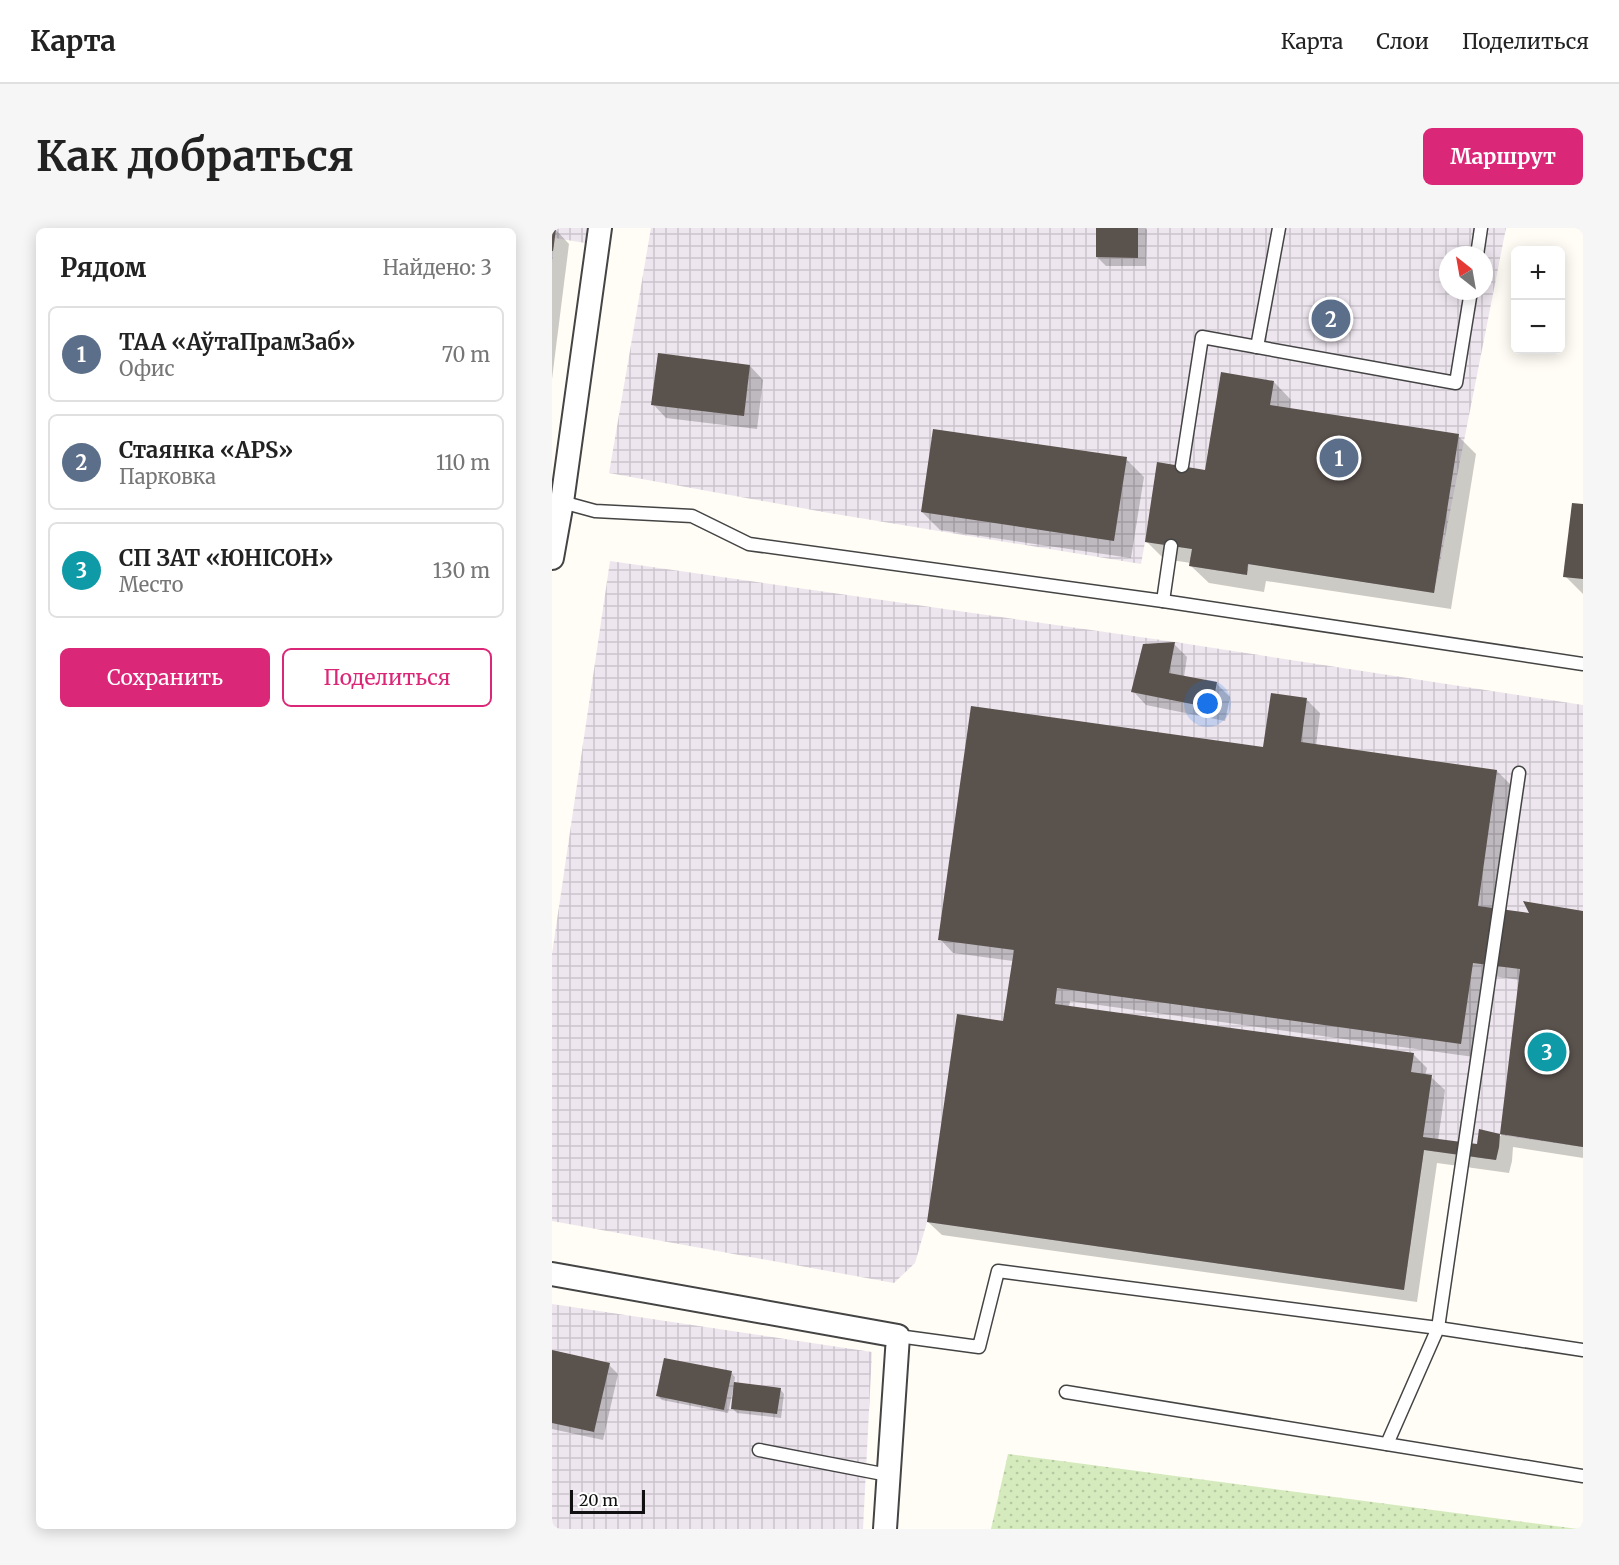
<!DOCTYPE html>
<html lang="ru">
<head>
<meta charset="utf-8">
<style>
  body { margin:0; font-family:Merriweather,serif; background:#f6f6f6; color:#222 }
  .controls { position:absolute; right:18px; top:18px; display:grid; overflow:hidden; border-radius:9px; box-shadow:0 3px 15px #0003 }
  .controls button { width:54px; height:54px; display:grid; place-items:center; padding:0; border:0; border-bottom:2px solid #e0e0e0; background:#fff; color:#222; font:30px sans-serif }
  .compass { position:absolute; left:887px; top:18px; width:54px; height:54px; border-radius:50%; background:#fff; box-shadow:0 3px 15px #0003; rotate:329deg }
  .scale { position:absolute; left:18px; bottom:15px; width:75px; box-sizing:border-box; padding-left:6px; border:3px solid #111; border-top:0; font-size:16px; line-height:21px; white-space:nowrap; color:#111; -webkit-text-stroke:4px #fff; paint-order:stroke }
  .you { position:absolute; left:656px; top:476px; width:21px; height:21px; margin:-15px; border:4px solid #fff; border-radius:50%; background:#1a73e8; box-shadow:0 0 0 9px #1a73e833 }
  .badge { display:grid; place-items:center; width:39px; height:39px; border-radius:50%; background:#db2777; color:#fff; font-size:20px; font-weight:700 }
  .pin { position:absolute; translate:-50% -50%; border:3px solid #fff; box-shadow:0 2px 6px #0006 }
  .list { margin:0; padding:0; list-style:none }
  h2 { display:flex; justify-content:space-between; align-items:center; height:78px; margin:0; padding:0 24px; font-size:26px }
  h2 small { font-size:20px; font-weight:400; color:#767676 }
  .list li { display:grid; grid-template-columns:39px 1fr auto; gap:18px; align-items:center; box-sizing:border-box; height:96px; margin:0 12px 12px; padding:0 12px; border:2px solid #e0e0e0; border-radius:9px }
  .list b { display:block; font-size:22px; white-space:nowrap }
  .list p { margin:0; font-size:20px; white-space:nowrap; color:#767676 }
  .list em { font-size:20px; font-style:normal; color:#767676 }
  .actions { display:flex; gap:12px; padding:18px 24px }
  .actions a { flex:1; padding:14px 0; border:2px solid #db2777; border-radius:9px; text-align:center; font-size:21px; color:#db2777 }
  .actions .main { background:#db2777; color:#fff }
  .map { position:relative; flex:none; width:1031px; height:1301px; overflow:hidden; border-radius:9px }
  header { display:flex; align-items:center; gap:36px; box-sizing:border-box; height:84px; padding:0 30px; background:#fff; border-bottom:2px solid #e0e0e0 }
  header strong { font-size:28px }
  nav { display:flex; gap:33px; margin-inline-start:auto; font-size:21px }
  .intro { display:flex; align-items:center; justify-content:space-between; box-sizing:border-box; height:144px; padding:0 36px }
  h1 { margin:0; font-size:42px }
  .button { padding:15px 27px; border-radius:9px; background:#db2777; color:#fff; font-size:21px; font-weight:700 }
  main { display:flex; gap:36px; padding:0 36px }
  aside { flex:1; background:#fff; border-radius:9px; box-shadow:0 3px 15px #0003 }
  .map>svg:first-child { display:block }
  .industrial { fill:url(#industrial-grid); fill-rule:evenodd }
  .grass { fill:url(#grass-dots) }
  .shadow { fill:#0003; fill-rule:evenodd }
  .building { fill:#5a524d; fill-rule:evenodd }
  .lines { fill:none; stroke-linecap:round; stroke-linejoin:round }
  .lane-casing { stroke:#444; stroke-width:15 }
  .street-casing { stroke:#444; stroke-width:26 }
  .lane { stroke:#fff; stroke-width:12 }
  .street { stroke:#fff; stroke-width:22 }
</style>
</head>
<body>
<header>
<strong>Карта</strong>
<nav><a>Карта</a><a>Слои</a><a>Поделиться</a></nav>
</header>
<div class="intro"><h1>Как добраться</h1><a class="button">Маршрут</a></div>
<main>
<aside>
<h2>Рядом<small>Найдено: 3</small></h2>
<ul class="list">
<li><span class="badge" style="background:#5c6f8a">1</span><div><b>ТАА «АўтаПрамЗаб»</b><p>Офис</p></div><em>70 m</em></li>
<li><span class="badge" style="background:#5c6f8a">2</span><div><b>Стаянка «APS»</b><p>Парковка</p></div><em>110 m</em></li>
<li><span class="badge" style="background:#0f9aa8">3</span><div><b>СП ЗАТ «ЮНІСОН»</b><p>Место</p></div><em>130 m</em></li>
</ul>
<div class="actions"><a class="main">Сохранить</a><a>Поделиться</a></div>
</aside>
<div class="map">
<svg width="1031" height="1301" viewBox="0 0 1031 1301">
  <defs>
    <pattern id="industrial-grid" width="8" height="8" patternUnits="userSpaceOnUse" patternTransform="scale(1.5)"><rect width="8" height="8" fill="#eee6ef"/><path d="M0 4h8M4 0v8" fill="none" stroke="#cbc4cc"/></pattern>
    <pattern id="grass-dots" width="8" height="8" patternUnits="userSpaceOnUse" patternTransform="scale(1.5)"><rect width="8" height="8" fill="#d5ebbd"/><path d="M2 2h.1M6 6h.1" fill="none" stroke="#b6c8a1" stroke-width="1.8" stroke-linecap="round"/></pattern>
  </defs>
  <rect width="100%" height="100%" fill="#fffdf5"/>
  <!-- industrial -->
  <g class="industrial">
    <path d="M0 0H35L33 15 3 10 0 35Z"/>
    <path d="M99 0H954L882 365 697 336 695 347 637 338 640 321 593 314 589 336 277 285 57 245ZM896 27H932V63H896Z"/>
    <path d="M58 333 623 414 1031 477V919L948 907 947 919 944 932 872 922 852 1062 375 994 363 1035 342 1055 0 993V726Z"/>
    <path d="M0 1076 320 1124 311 1301H0Z"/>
  </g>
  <!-- grass -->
  <path class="grass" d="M456 1226 1026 1301H439Z"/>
  <!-- shadow -->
  <g class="shadow">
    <path d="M546 0H593L595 2 594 38H554L545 29Z"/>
    <path d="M0 2H4L17 16 0 151Z"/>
    <path d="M198 138 211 152 205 201 114 190 101 176Z"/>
    <path d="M722 154 739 172 738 182 906 208 924 226 899 381 714 353 712 364 657 355 639 338V335L612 331 594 313 655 244Z"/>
    <path d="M574 231 592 249 579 330 388 302 370 284Z"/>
    <path d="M1031 277V366L1013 348Z"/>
    <path d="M622 416 635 429 632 449 664 455 678 469 673 493 594 477 581 463Z"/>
    <path d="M755 472 768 485 764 518 945 543 958 556 940 682 980 687 1031 684V930L961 919 960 933 957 945 885 935 865 1074 390 1007 376 994 453 794 461 733 401 725 388 711 712 520ZM934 747 968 752 949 908 928 903 926 918 886 913 893 862 879 849 873 848 875 840 861 826 517 779 518 773 922 829Z"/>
    <path d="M0 1124 57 1137 66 1146 51 1212 0 1201Z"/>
    <path d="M179 1145 183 1149 182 1156 228 1161 232 1166 229 1190 185 1185 181 1181 183 1162H181L176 1185 110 1172 106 1168Z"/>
  </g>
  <!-- building -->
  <g class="building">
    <path d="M544 0H586V30L544 29Z"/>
    <path d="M0 1H4L1 23H0Z"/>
    <path d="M106 125 198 137 192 188 99 177Z"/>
    <path d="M669 144 722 153 718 177 907 206 882 365 696 336 695 347 637 338 640 321 593 314 605 234 653 242Z"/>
    <path d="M381 201 575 229 562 313 369 284Z"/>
    <path d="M1020 275 1031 276V351L1011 349Z"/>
    <path d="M623 414 617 445 665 454 660 480 579 464 591 416Z"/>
    <path d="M719 465 755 470 749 514 945 542 926 678 977 685 971 673 1031 683V919L948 906 947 919 944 932 872 922 852 1062 375 994 405 786 451 793 462 722 386 712 419 478 711 519ZM921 735 968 741 948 906 927 901 925 916 871 909 880 847 859 844 862 825 503 776 505 760 909 816Z"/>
    <path d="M0 1122 58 1135 42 1204 0 1195Z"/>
    <path d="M112 1130 180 1143 172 1182 104 1168Z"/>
    <path d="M182 1154 229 1160 225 1186 179 1181Z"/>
  </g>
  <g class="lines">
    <!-- lane casing -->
    <g class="lane-casing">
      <g id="lane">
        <path d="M925 27 929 0"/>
        <path d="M705 119 727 0"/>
        <path d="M630 238 650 109 904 155 919 63"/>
        <path d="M10 274 43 283 140 288 197 316 611 373 1031 436"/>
        <path d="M611 373 619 318"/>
        <path d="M346 1108 427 1119 446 1043 886 1100 1031 1122"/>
        <path d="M514 1164 1031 1248"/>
        <path d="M835 1216 886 1100 967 545"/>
        <path d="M207 1222 336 1247"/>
      </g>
    </g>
    <!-- street casing -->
    <g class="street-casing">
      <g id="street">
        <path d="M0 330 10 274 48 0"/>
        <path d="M0 1046 346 1108 333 1301"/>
      </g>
    </g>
    <!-- lane -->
    <use href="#lane" class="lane"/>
    <!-- street -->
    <use href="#street" class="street"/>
  </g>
</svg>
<div class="controls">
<button>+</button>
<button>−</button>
</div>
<svg class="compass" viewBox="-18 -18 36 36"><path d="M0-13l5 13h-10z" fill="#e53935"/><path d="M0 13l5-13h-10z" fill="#767676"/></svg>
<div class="scale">20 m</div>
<div class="you"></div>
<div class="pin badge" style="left:787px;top:230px;background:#5c6f8a">1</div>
<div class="pin badge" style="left:779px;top:91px;background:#5c6f8a">2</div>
<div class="pin badge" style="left:995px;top:824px;background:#0f9aa8">3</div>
</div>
</main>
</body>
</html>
